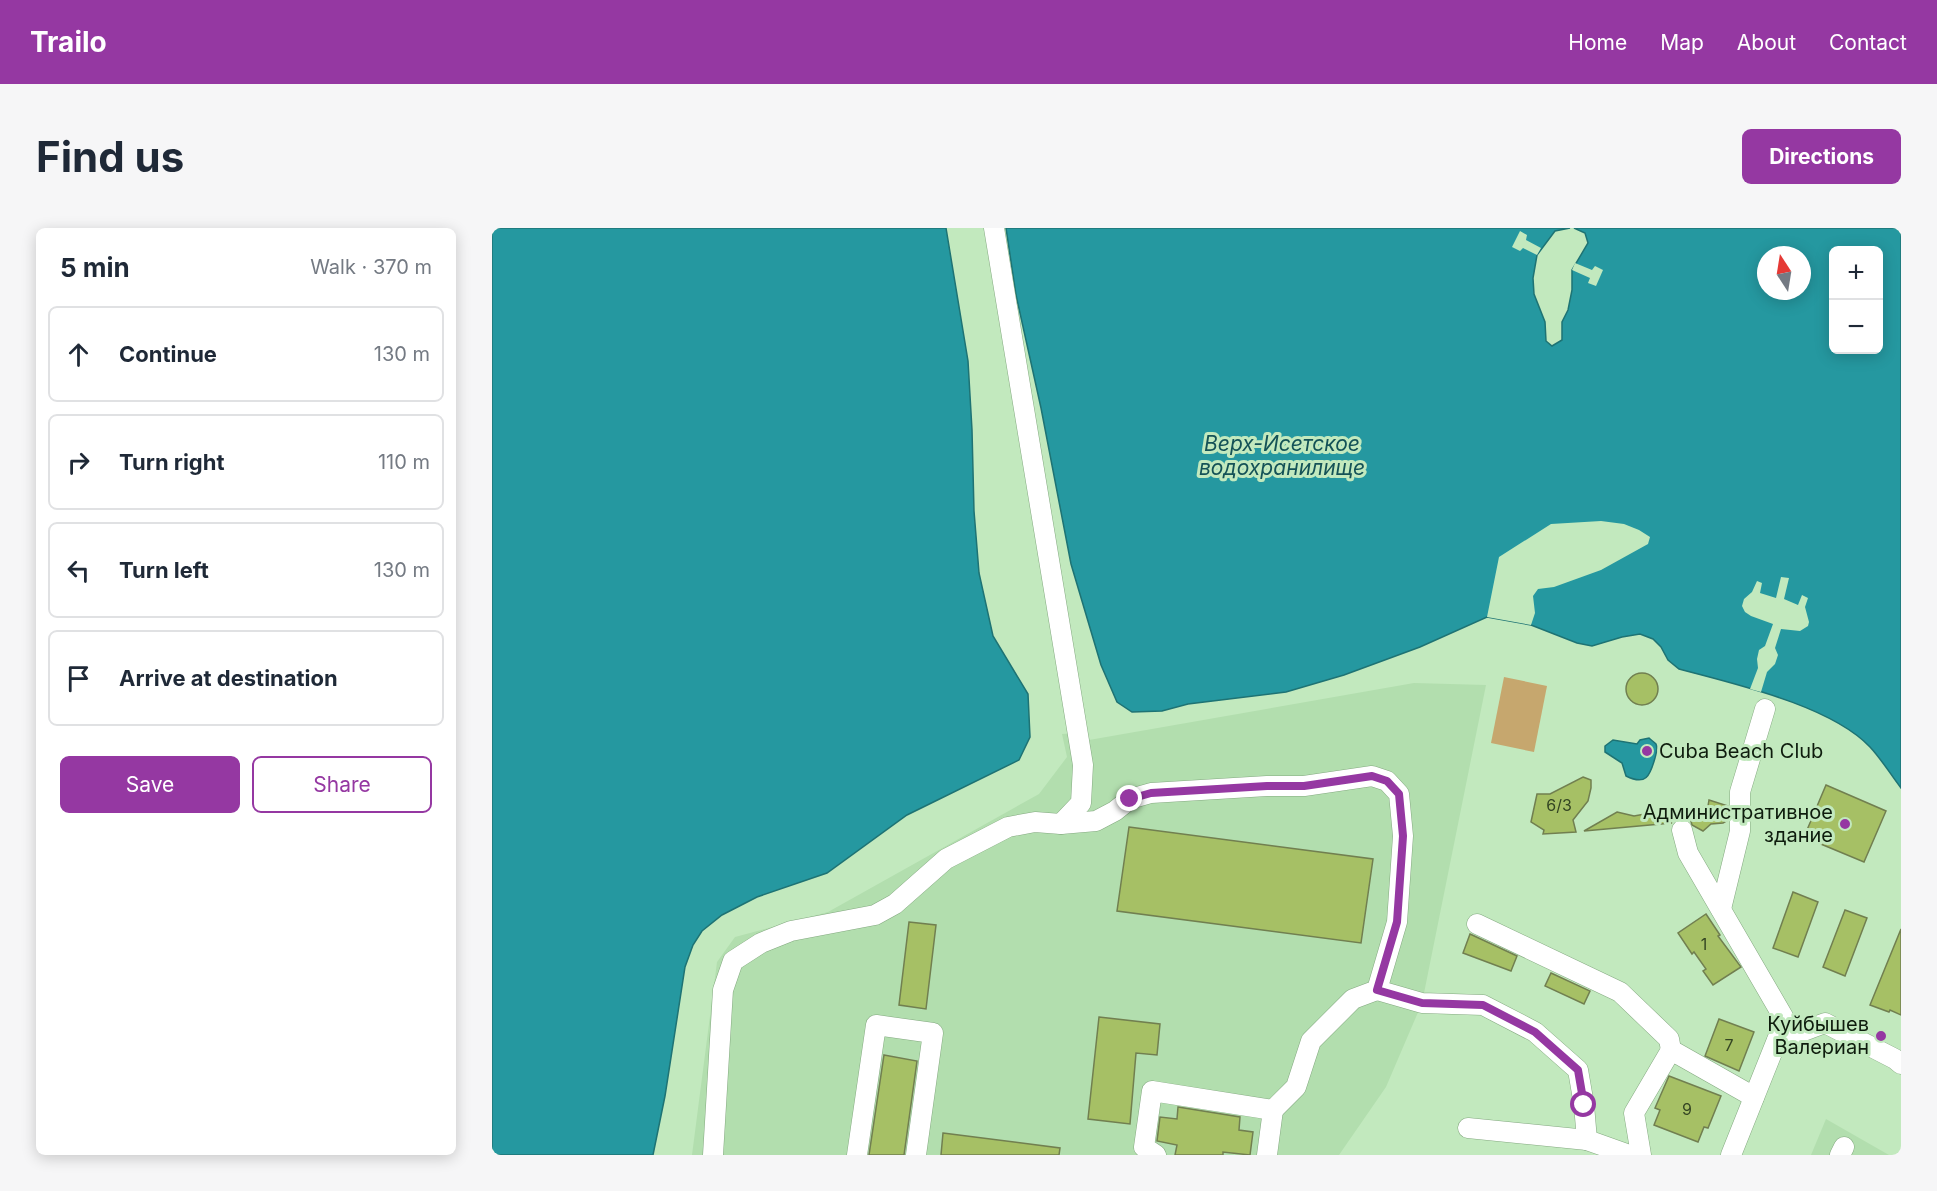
<!DOCTYPE html>
<html lang="en">
<head>
<meta charset="utf-8">
<style>
  body { margin:0; font-family:Inter,sans-serif; background:#f6f6f7; color:#1f2937 }
  .controls { position:absolute; right:18px; top:18px; display:grid; overflow:hidden; border-radius:9px; box-shadow:0 3px 15px #0003 }
  .controls button { width:54px; height:54px; display:grid; place-items:center; padding:0; border:0; border-bottom:2px solid #e0e1e3; background:#fff; color:#1f2937; font:30px sans-serif }
  .compass { position:absolute; left:1265px; top:18px; width:54px; height:54px; border-radius:50%; background:#fff; box-shadow:0 3px 15px #0003; rotate:348deg }
  .stop { position:absolute; width:18px; height:18px; margin:-14px; border:4px solid #9538a2; border-radius:50%; background:#fff }
  .stop.end { background:#9538a2; border-color:#fff; box-shadow:0 2px 6px #0008 }
  .list { margin:0; padding:0; list-style:none }
  h2 { display:flex; justify-content:space-between; align-items:center; height:78px; margin:0; padding:0 24px; font-size:26px }
  h2 small { font-size:20px; font-weight:400; color:#747a83 }
  .list li { display:grid; grid-template-columns:39px 1fr auto; gap:18px; align-items:center; box-sizing:border-box; height:96px; margin:0 12px 12px; padding:0 12px; border:2px solid #e0e1e3; border-radius:9px }
  .list b { display:block; font-size:22px; white-space:nowrap }
  .list em { font-size:20px; font-style:normal; color:#747a83 }
  .actions { display:flex; gap:12px; padding:18px 24px }
  .actions a { flex:1; padding:14px 0; border:2px solid #9538a2; border-radius:9px; text-align:center; font-size:21px; color:#9538a2 }
  .actions .main { background:#9538a2; color:#fff }
  .icon { flex:none; width:33px; height:33px; fill:none; stroke:currentColor; stroke-width:2; stroke-linecap:round; stroke-linejoin:round }
  .map { position:relative; flex:none; width:1409px; height:927px; overflow:hidden; border-radius:9px }
  header { display:flex; align-items:center; gap:36px; box-sizing:border-box; height:84px; padding:0 30px; background:#9538a2; color:#fff }
  header strong { font-size:28px }
  nav { display:flex; gap:33px; margin-inline-start:auto; font-size:21px }
  .intro { display:flex; align-items:center; justify-content:space-between; box-sizing:border-box; height:144px; padding:0 36px }
  h1 { margin:0; font-size:42px }
  .button { padding:15px 27px; border-radius:9px; background:#9538a2; color:#fff; font-size:21px; font-weight:700 }
  main { display:flex; gap:36px; padding:0 36px }
  aside { flex:1; background:#fff; border-radius:9px; box-shadow:0 3px 15px #0003 }
  .map>svg:first-child { display:block }
  .built { fill:#b2deae }
  .green { fill:#c6a76e }
  .water { fill:#2598a0; stroke:#1e7374; stroke-width:1.5; fill-rule:evenodd }
  .pier { fill:#c2e9be }
  .building { fill:#a6c065; stroke:#717f50; stroke-width:1.5 }
  .lines { fill:none; stroke-linecap:round; stroke-linejoin:round }
  .minor-casing { stroke:#84a980; stroke-width:21 }
  .minor { stroke:#fff; stroke-width:20 }
  .route { stroke:#9538a2; stroke-width:8 }
  .poi-dot { fill:#9538a2; stroke:#c2e9be; stroke-width:2 }
  .labels { text-anchor:middle; stroke-width:6; stroke-linejoin:round; paint-order:stroke }
  .number-label { font-size:16px; fill:#344523 }
  .poi-label { font-size:20px; fill:#0e1c0d; stroke:#c2e9be; text-anchor:end }
  .water-label { font-size:21px; font-style:italic; fill:#145257; stroke:#c2e9be }
</style>
</head>
<body>
<header>
<strong>Trailo</strong>
<nav><a>Home</a><a>Map</a><a>About</a><a>Contact</a></nav>
</header>
<div class="intro"><h1>Find us</h1><a class="button">Directions</a></div>
<main>
<aside>
<h2>5 min<small>Walk · 370 m</small></h2>
<ul class="list">
<li><svg class="icon" aria-label="ahead" viewBox="0 0 24 24"><path d="M12 20V5M6 11l6-6 6 6"/></svg><div><b>Continue</b></div><em>130 m</em></li>
<li><svg class="icon" aria-label="right" viewBox="0 0 24 24"><path d="M7 20v-9h11M14 6l5 5-5 5"/></svg><div><b>Turn right</b></div><em>110 m</em></li>
<li><svg class="icon" aria-label="left" viewBox="0 0 24 24"><path d="M17 20v-9H6M10 6l-5 5 5 5"/></svg><div><b>Turn left</b></div><em>130 m</em></li>
<li><svg class="icon" aria-label="arrive" viewBox="0 0 24 24"><path d="M6 21V4h12l-3 4 3 4H6"/></svg><div><b>Arrive at destination</b></div></li>
</ul>
<div class="actions"><a class="main">Save</a><a>Share</a></div>
</aside>
<div class="map">
<svg width="1409" height="927" viewBox="0 0 1409 927">
  <rect width="100%" height="100%" fill="#c2e9be"/>
  <!-- built -->
  <g class="built">
    <path d="M922 455 994 457 930 775 894 859 847 927H200L225 734 243 709 336 684 547 566 575 529 570 506 585 505 597 512Z"/>
    <path d="M1334 891 1397 927H1319Z"/>
  </g>
  <!-- green -->
  <path class="green" d="M1012 449 1055 458 1042 524 999 515Z"/>
  <!-- water -->
  <g class="water">
    <path d="M0 0H454L476 133 480 202 482 283 487 345 501 408 536 466 538 509 527 532 415 587 335 645 265 669 230 687 210 703 201 717 193 739 173 868 161 927H0Z"/>
    <path d="M514 0H1078L1063 3 1045 27 1041 50 1042 66 1053 94 1054 113 1060 118 1070 112V94L1076 82 1080 62V42L1096 15 1093 5 1082 0H1409V560C1399 547 1390 532 1378 519 1338 477 1242 456 1187 441L1176 432 1169 419 1161 411 1148 406 1130 409 1100 418 1085 415 1039 397 995 389 928 419 852 447 794 464 696 476 670 483 640 484 625 474 609 437 579 336 549 180 524 67ZM1342 22H1386V122H1342ZM1274 27H1310V63H1274Z"/>
    <path d="M1157 510C1159 512 1162 514 1164 516 1166 521 1164 526 1163 530 1158 548 1154 558 1134 548L1130 535 1113 524V518L1121 512 1145 516 1148 512Z"/>
  </g>
  <!-- pier -->
  <g class="pier">
    <path d="M1028 3 1035 7 1034 12 1049 20 1045 27 1031 20 1028 23 1020 19Z"/>
    <path d="M1083 35 1100 42 1103 38 1111 42 1104 58 1096 55 1098 50 1080 42Z"/>
    <path d="M1109 293 1132 296 1147 302 1158 309 1156 316 1109 342 1062 359 1046 361 1041 368 1043 385 1039 397 995 389 1007 329 1059 296Z"/>
    <path d="M1289 349 1297 350 1292 371 1306 377 1310 367 1316 370 1313 379 1317 394 1316 398 1308 403 1289 401 1283 420 1286 427 1283 436 1275 444 1269 464 1258 461 1266 440 1265 431 1267 422 1273 418 1281 396 1259 388 1253 384 1250 378 1252 371 1260 364 1265 353 1270 355 1268 365 1284 370Z"/>
  </g>
  <!-- building -->
  <g class="building">
    <circle cx="1150" cy="461" r="16"/>
    <path d="M1091 549 1099 552V560L1096 573 1081 592 1084 604 1051 606 1052 602 1039 594 1045 566H1058Z"/>
    <path d="M1334 557 1394 583 1372 634 1312 609Z"/>
    <path d="M1217 572 1236 578V592L1231 595 1219 596 1211 603 1200 597 1197 586 1202 580 1216 578Z"/>
    <path d="M1125 584 1142 588 1153 586 1180 595 1092 603Z"/>
    <path d="M637 599 881 631 869 715 625 683Z"/>
    <path d="M1301 664 1326 674 1306 729 1281 720Z"/>
    <path d="M1353 682 1375 690 1353 748 1331 739Z"/>
    <path d="M1214 686 1228 707 1226 708 1249 739 1221 757 1211 743 1214 741 1202 724 1200 726 1186 705Z"/>
    <path d="M417 694 444 697 434 781 407 777Z"/>
    <path d="M1409 701V787L1398 782 1397 784 1378 777Z"/>
    <path d="M978 706 1025 728 1019 743 971 725Z"/>
    <path d="M1059 745 1098 763 1092 776 1053 758Z"/>
    <path d="M607 789 668 796 665 827 644 825 638 896 596 891Z"/>
    <path d="M1227 791 1262 804 1247 843 1213 828Z"/>
    <path d="M392 827 425 833 412 927H377Z"/>
    <path d="M1177 848 1229 868 1216 900 1212 899 1206 914 1162 897 1168 882 1163 880Z"/>
    <path d="M686 879 748 889 747 902 761 904 758 927 731 924V927H683L685 917 665 913 668 889 685 891Z"/>
    <path d="M451 905 568 920 567 927H449Z"/>
  </g>
  <g class="lines">
    <!-- minor casing -->
    <g class="minor-casing">
      <g id="minor">
        <path d="M502 0 591 537 589 575 569 596"/>
        <path d="M1190 602 1196 625 1293 792 1239 927"/>
        <path d="M1229 681 1248 603V564L1273 481"/>
        <path d="M985 696 1128 764 1177 811 1179 822"/>
        <path d="M885 762 930 775 991 777 1043 804 1086 842 1092 877 1095 912 1137 927"/>
        <path d="M1285 813 1333 795 1403 831 1409 836"/>
        <path d="M976 900 1095 912"/>
        <path d="M221 927 231 762 241 733 269 715 299 703 383 687 403 676 454 631 516 599 543 594 569 596 604 593 623 583 638 571 659 565 775 558H812L880 548 895 553 907 566 911 608 905 694 885 762 861 771 819 813 804 859 781 882"/>
        <path d="M365 927 384 797 441 805 424 927"/>
        <path d="M664 927 652 919 660 863 781 882 775 927"/>
        <path d="M1149 927 1142 885 1179 822 1262 869"/>
        <path d="M1348 927 1352 919"/>
      </g>
    </g>
    <!-- minor -->
    <use href="#minor" class="minor"/>
  </g>
  <g class="lines">
    <!-- route -->
    <path class="route" d="M638 571 659 565 775 558H812L880 548 895 553 907 566 911 608 905 694 885 762 930 775 991 777 1043 804 1086 842 1092 877"/>
  </g>
  <!-- markers -->
  <g class="poi-dot">
    <circle cx="1155" cy="523" r="6"/>
    <circle cx="1353" cy="596" r="6"/>
    <circle cx="1389" cy="808" r="6"/>
  </g>
  <g class="labels">
    <!-- number labels -->
    <g class="number-label">
      <text x="1067" y="583">6/3</text>
      <text x="1212" y="722">1</text>
      <text x="1237" y="823">7</text>
      <text x="1195" y="887">9</text>
    </g>
    <!-- poi labels -->
    <g class="poi-label">
      <text x="1167" y="530" text-anchor="start">Cuba Beach Club</text>
      <text x="1341" y="591">Административное<tspan x="1341" dy="23">здание</tspan></text>
      <text x="1377" y="803">Куйбышев<tspan x="1377" dy="23">Валериан</tspan></text>
    </g>
    <!-- water labels -->
    <g class="water-label">
      <text x="790" y="223">Верх-Исетское<tspan x="790" dy="24">водохранилище</tspan></text>
    </g>
  </g>
</svg>
<div class="controls">
<button>+</button>
<button>−</button>
</div>
<svg class="compass" viewBox="-18 -18 36 36"><path d="M0-13l5 13h-10z" fill="#e53935"/><path d="M0 13l5-13h-10z" fill="#747a83"/></svg>
<div class="stop" style="left:1092px;top:877px"></div>
<div class="stop end" style="left:638px;top:571px"></div>
</div>
</main>
</body>
</html>
